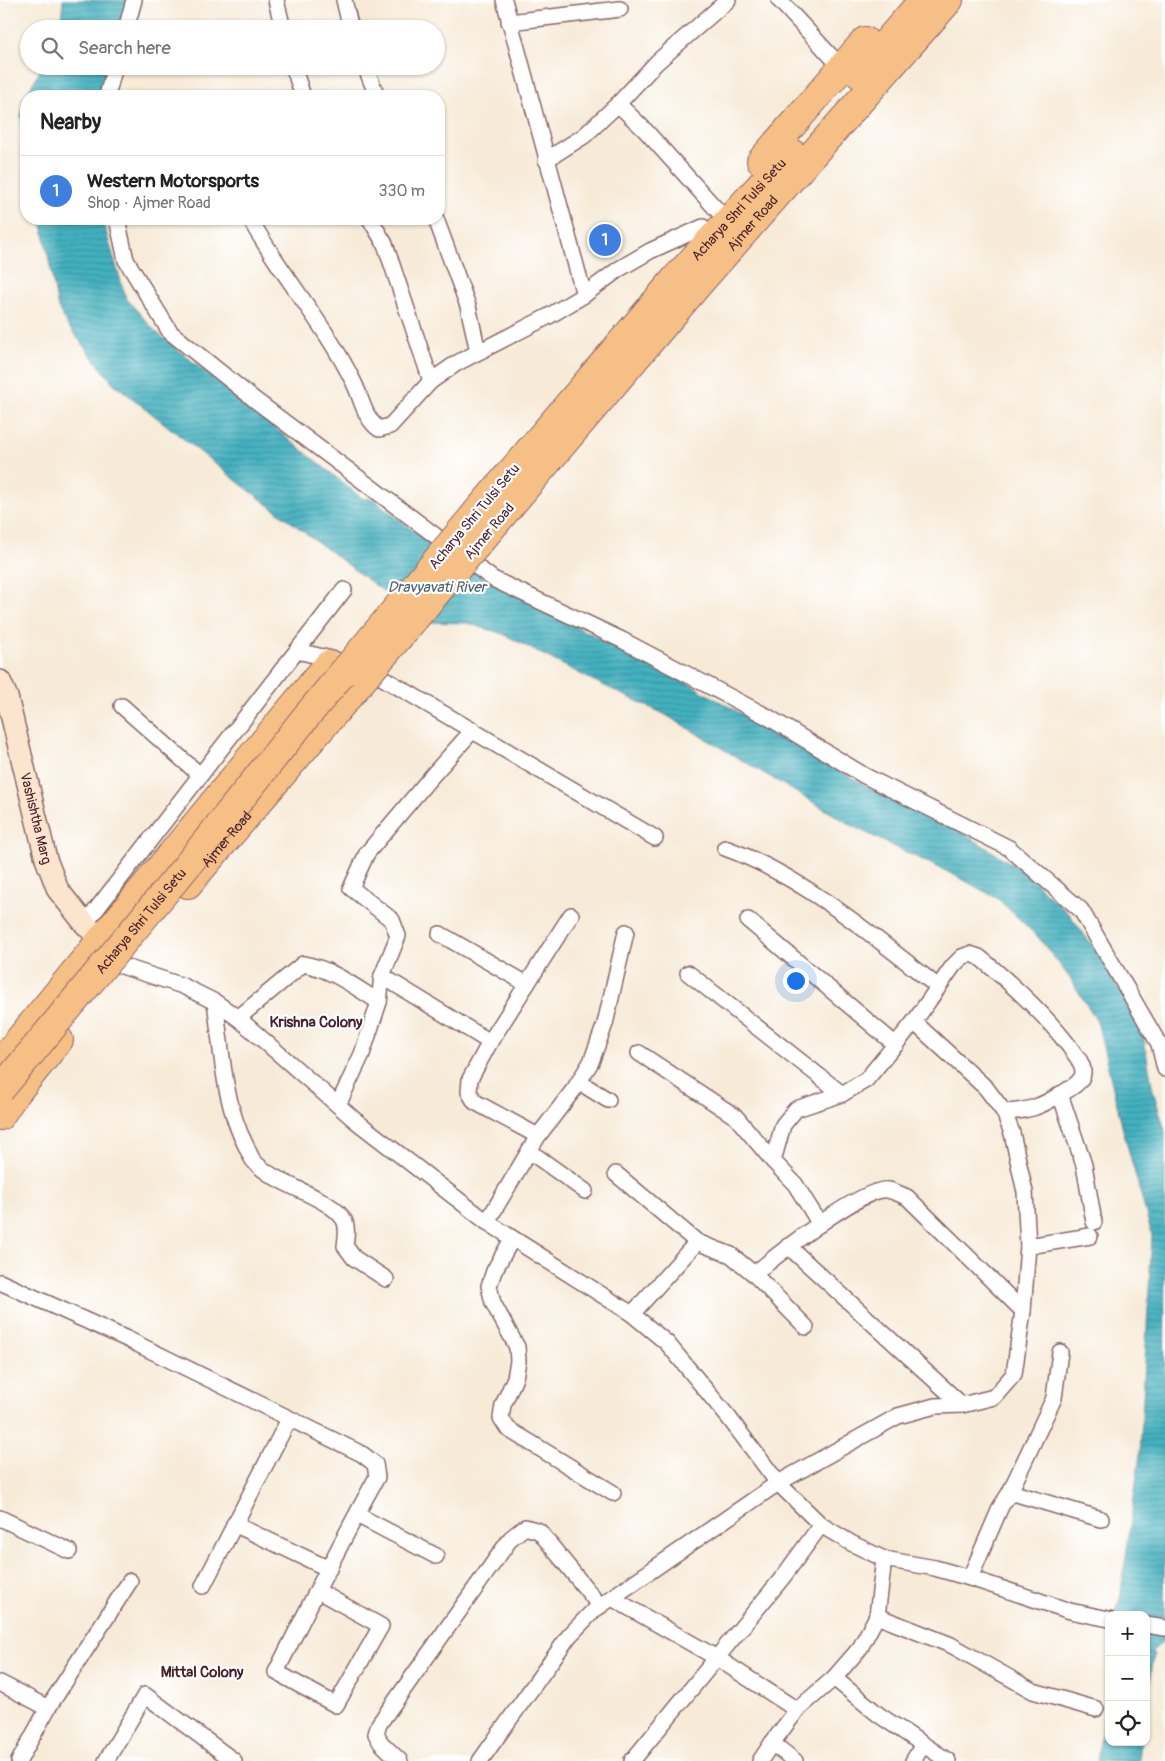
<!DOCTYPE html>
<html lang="en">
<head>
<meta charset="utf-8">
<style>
  body { margin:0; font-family:Pangolin,sans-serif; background:#f6f6f6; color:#222 }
  .controls { position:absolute; right:15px; bottom:15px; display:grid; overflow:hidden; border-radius:10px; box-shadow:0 1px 4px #0004 }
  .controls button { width:45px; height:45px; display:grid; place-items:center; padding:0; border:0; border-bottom:1px solid #e0e0e0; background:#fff; color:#222; font:25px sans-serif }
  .you { position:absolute; left:795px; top:980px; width:18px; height:18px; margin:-12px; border:4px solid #fff; border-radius:50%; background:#1a73e8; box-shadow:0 0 0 8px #1a73e833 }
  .badge { display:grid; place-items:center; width:32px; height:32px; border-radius:50%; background:#ea580c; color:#fff; font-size:16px; font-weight:700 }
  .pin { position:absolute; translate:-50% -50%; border:2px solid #fff; box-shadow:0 1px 5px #0006 }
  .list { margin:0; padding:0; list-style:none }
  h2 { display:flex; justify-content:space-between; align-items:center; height:65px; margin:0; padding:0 20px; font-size:21px }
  h2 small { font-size:16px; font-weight:400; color:#767676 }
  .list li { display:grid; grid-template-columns:32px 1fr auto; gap:15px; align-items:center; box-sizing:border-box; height:70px; padding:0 20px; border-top:1px solid #e0e0e0 }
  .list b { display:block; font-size:19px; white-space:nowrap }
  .list p { margin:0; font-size:16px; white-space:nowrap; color:#767676 }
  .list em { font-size:16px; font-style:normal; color:#767676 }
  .icon { flex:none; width:28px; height:28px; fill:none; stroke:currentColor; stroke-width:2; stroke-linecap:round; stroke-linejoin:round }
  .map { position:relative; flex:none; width:1165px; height:1761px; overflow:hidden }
  .search { position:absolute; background:#fff; box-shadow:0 1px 4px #0004; left:20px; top:20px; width:425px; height:55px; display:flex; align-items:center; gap:12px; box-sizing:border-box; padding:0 18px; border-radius:28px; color:#767676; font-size:19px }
  .panel { position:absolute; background:#fff; box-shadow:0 1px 4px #0004; left:20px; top:90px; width:425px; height:135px; border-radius:20px }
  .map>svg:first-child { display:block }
  .water { fill:url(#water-rules); stroke:#466875 }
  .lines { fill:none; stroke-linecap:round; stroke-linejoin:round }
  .street-casing { stroke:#876668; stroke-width:18 }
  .secondary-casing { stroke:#876668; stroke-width:24 }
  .highway-casing { stroke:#876668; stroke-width:30 }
  .street { stroke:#fff; stroke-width:15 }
  .secondary { stroke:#fbe5cf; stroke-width:21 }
  .highway { stroke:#f5bf86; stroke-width:28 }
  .highway-bridge-casing { stroke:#876668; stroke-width:30; stroke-linecap:butt }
  .highway-bridge { stroke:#f5bf86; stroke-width:28 }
  .labels { text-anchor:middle; stroke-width:4.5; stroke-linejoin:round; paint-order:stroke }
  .street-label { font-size:14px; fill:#4a1f2b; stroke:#fff }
  .water-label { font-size:15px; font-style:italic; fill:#47616e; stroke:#fff }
  .neighbourhood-label { font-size:15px; font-weight:bold; fill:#4a1f2b; stroke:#fff }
</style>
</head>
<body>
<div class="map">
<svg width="1165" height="1761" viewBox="0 0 1165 1761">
  <defs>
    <pattern id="water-rules" width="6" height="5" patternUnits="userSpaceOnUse" patternTransform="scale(1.25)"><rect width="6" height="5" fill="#43b1bf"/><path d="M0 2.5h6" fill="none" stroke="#3a8f9b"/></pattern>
  </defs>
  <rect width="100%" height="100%" fill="#fff"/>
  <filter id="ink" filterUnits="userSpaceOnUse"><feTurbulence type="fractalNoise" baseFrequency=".02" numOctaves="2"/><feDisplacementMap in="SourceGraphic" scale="10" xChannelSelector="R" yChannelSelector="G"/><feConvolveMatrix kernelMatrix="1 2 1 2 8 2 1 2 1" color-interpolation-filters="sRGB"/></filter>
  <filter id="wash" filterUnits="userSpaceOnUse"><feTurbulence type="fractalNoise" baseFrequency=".0096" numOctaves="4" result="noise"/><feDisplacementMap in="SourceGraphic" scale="20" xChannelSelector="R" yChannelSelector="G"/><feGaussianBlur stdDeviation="1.12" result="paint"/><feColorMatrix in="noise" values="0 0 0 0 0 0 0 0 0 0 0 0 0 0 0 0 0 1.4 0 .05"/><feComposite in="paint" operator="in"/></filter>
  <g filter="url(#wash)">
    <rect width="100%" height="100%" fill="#f7ebd8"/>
    <!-- water -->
    <g class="water">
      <path d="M63 0H132L126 29H60Z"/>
      <path d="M43 66H112L96 96H26V142L21 116 23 100Z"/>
      <path d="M41 219H104L107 235 126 298 156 332 363 499 372 498 410 528 470 569 550 614 667 671 886 797 965 834 1023 871 1069 914 1097 952 1142 1028 1153 1090 1165 1131 1164 1640 1152 1652 1154 1656 1146 1708V1615H1113L1120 1599 1140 1454 1152 1235 1123 1130 1097 1021 1069 977 1038 937 998 899 958 877 858 829 664 714 588 678 503 634 467 623 427 622 368 580 238 482 113 383 68 326 58 308Z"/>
      <path d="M1109 1679V1742H1141L1139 1761H1097Z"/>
    </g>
  </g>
  <g filter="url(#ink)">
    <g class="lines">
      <!-- street casing -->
      <g class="street-casing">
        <g id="street">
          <path d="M276 0 283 29"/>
          <path d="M344 0 351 29"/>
          <path d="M504 0 584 295"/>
          <path d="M779 0 842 68"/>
          <path d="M509 22 620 9"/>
          <path d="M126 29 134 0"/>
          <path d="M293 66 303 96"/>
          <path d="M365 66 377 96"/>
          <path d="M107 96 115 66"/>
          <path d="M618 104 644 129 718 211"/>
          <path d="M546 160 584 136 618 104 657 62 728 0"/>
          <path d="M117 219 126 260 170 332 255 400 493 579 622 640 768 717 865 776 1009 848 1081 910 1159 1044 1165 1069"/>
          <path d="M250 219C281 275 326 325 354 383 362 399 364 418 379 429L390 426 431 381 457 363 549 316 584 295 619 269 650 251 703 227"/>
          <path d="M370 219 385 244 431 381"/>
          <path d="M436 219 468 306 478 352"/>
          <path d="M297 651 336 660"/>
          <path d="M366 668 655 838"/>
          <path d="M122 706 200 775"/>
          <path d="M725 848C801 875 875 937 938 987"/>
          <path d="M748 920 896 1045"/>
          <path d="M85 924 344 590"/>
          <path d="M440 934 527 984"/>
          <path d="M119 965 183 986 215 1002 238 1018 356 1121 487 1222 632 1314 667 1343 729 1418 778 1483 821 1525 851 1543 884 1559 935 1568 970 1578 1001 1506 1009 1494H1017L1101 1519"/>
          <path d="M688 973 842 1094"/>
          <path d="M382 976 490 1042"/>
          <path d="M215 1002C222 1050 223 1102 246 1146 248 1150 250 1156 253 1160 273 1185 332 1197 344 1220 348 1227 346 1239 345 1246L354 1258 386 1279"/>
          <path d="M238 1018 303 964C330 968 355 987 379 1002"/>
          <path d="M914 1022 986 1088 1004 1112 1012 1133 1025 1192 1028 1246"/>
          <path d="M639 1053 736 1117 773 1161"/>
          <path d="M579 1082 608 1100"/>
          <path d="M1060 1094 1084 1165 1094 1222"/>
          <path d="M338 1105 362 1054 379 1002 382 976 398 936 392 920 351 888 367 853 431 777 473 730"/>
          <path d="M538 1136 475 1102 469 1092 470 1079 490 1042 571 915"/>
          <path d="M529 1151 585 1191"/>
          <path d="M616 1174 697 1242 731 1255 754 1274 806 1327"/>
          <path d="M487 1222 538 1136 575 1088 591 1062 605 1024 626 932"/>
          <path d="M820 1224 795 1184 773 1161 783 1125 796 1109 842 1094 866 1080 914 1022 953 966 962 957 970 954 979 957C1012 984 1043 1012 1069 1046 1074 1054 1084 1063 1083 1073 1082 1083 1069 1089 1061 1094 1040 1107 1029 1111 1004 1112"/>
          <path d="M512 1239 494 1271 489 1286 493 1303 517 1347 518 1361 515 1378 503 1405 501 1418 508 1429 613 1493"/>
          <path d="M788 1246 962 1405"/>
          <path d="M754 1274C776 1256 863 1186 888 1190 894 1191 901 1195 907 1197L1023 1311"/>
          <path d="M0 1282 127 1339 362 1454 375 1464 377 1477C341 1541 309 1607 276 1672L336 1705 381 1626 318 1591"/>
          <path d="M632 1314 697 1242"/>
          <path d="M1009 1494 1054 1398 1060 1352"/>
          <path d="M357 1515 436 1556"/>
          <path d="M0 1518 69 1551"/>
          <path d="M234 1524 329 1569"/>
          <path d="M970 1578 1070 1611 1109 1619"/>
          <path d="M203 1586 289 1419"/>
          <path d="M612 1598 717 1658 797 1710"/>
          <path d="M877 1616 951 1645 1033 1691 1096 1709"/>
          <path d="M1146 1625 1165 1628"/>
          <path d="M834 1678 879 1715 948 1761"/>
          <path d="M0 1683 48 1708"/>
          <path d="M19 1761 48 1708 130 1581"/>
          <path d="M106 1761 145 1695 234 1761"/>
          <path d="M400 1761 381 1743 376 1734 379 1724 511 1538 525 1527 539 1531 600 1606"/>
          <path d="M480 1761 569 1636 594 1610 778 1483 898 1416 935 1406 962 1405 994 1397 1014 1374 1023 1311 1028 1246 1090 1236"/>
          <path d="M632 1761 783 1577 821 1525"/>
          <path d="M760 1761 772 1743"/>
          <path d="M795 1761 772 1743 797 1710 834 1678 860 1648 877 1616 884 1559"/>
          <path d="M913 1761 923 1745"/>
        </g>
      </g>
      <!-- secondary casing -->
      <g class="secondary-casing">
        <g id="secondary">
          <path id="s1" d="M0 681 7 697 46 859 58 890 85 924 102 941"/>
        </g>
      </g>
      <!-- highway casing -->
      <g class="highway-casing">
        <g id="highway">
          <path d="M859 74 923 0"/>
          <path d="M761 161 865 41"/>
          <path id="s2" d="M477 512 676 278 791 152"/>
          <path id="s3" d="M498 520 701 281 949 0"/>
          <path id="s4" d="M188 884 365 677"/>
          <path d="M0 1063 266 739 328 665"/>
          <path d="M0 1116 12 1098 59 1040"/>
        </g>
      </g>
      <!-- street -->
      <use href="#street" class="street"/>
      <!-- secondary -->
      <use href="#secondary" class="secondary"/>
      <!-- highway -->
      <use href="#highway" class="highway"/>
      <!-- highway-bridge casing -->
      <g class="highway-bridge-casing">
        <g id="highway-bridge">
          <path d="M365 677 498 520"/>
          <path id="s5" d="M0 1090 185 868 305 718 477 512"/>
        </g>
      </g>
      <!-- highway-bridge -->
      <use href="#highway-bridge" class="highway-bridge"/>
    </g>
  </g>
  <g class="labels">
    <!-- street labels -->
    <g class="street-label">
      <text dy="5" stroke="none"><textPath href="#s2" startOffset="400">Acharya Shri Tulsi Setu</textPath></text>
      <text dy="5" stroke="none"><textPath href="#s3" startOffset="391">Ajmer Road</textPath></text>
      <text transform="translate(474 516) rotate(-50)" y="5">Acharya Shri Tulsi Setu</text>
      <text transform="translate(489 531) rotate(-50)" y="5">Ajmer Road</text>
      <text dy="5" stroke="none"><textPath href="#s1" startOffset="142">Vashishtha Marg</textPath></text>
      <text dy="5" stroke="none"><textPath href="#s4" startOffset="59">Ajmer Road</textPath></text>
      <text dy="5" stroke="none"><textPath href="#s5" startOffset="220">Acharya Shri Tulsi Setu</textPath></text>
    </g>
    <!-- water labels -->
    <g class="water-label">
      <text x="437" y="592">Dravyavati River</text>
    </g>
    <!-- neighbourhood labels -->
    <g class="neighbourhood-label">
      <text x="316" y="1027">Krishna Colony</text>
      <text x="202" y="1677">Mittal Colony</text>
    </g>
  </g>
</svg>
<div class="controls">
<button>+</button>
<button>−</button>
<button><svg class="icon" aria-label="locate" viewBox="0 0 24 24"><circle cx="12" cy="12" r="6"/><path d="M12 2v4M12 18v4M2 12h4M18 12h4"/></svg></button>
</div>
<div class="you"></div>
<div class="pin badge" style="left:605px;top:240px;background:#3f7fe0">1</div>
<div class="search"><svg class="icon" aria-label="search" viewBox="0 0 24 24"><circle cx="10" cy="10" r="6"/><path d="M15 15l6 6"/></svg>Search here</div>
<section class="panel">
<h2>Nearby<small></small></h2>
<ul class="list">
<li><span class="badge" style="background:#3f7fe0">1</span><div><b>Western Motorsports</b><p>Shop · Ajmer Road</p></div><em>330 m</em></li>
</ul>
</section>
</div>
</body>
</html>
